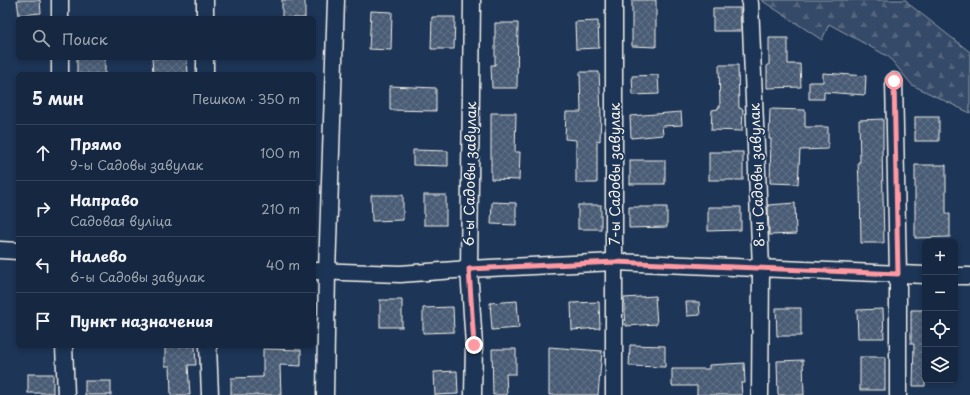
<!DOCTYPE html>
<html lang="ru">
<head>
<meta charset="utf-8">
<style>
  body { margin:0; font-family:"Playpen Sans",sans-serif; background:#1f3048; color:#f1f3f6 }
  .controls { position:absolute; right:12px; bottom:12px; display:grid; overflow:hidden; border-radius:6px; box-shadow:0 2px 6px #0003 }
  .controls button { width:36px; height:36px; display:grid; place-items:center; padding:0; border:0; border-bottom:1px solid #35445a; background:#162841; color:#f1f3f6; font:20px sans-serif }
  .stop { position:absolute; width:12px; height:12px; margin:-9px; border:3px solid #ff9aa2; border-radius:50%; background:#fff }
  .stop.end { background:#ff9aa2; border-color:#fff; box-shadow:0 1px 4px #0008 }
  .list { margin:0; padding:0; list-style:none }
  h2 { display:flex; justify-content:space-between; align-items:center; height:52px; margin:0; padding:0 16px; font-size:17px }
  h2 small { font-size:13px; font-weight:400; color:#9ea6b1 }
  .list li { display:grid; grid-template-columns:26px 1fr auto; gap:12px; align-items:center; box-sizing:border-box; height:56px; padding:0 16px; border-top:1px solid #35445a }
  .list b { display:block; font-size:15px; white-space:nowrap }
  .list p { margin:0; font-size:13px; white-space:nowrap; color:#9ea6b1 }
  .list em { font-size:13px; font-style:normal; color:#9ea6b1 }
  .icon { flex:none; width:22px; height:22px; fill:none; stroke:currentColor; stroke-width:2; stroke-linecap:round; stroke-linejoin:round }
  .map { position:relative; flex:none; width:970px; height:395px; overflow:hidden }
  .search { position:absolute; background:#162841; box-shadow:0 2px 6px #0003; left:16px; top:16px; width:300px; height:44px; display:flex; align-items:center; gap:10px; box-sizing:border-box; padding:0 14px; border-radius:6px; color:#9ea6b1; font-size:15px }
  .panel { position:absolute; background:#162841; box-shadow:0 2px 6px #0003; left:16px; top:72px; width:300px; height:276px; border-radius:6px }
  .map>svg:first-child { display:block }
  .forest { fill:url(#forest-firs); stroke:#949ea8 }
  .building { fill:url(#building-cross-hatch); stroke:#f4f1e8 }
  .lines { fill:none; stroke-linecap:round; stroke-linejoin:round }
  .street-casing { stroke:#f4f1e8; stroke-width:19 }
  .street { stroke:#1d3557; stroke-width:16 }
  .route { stroke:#ff9aa2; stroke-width:5 }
  .labels { text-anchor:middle; stroke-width:3.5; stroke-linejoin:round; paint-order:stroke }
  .street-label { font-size:14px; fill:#f4f1e8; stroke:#1d3557 }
</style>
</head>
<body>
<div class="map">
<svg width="970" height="395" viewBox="0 0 970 395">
  <defs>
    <pattern id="forest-firs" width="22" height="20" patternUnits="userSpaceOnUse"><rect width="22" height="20" fill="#354a67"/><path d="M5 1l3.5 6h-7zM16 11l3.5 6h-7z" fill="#53657d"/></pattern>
    <pattern id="building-cross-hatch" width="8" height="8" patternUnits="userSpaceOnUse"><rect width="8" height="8" fill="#485b74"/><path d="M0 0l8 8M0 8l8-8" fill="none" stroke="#637388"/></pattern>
  </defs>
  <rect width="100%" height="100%" fill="#1d3557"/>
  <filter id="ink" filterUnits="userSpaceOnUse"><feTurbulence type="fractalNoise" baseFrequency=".025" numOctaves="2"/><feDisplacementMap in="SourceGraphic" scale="8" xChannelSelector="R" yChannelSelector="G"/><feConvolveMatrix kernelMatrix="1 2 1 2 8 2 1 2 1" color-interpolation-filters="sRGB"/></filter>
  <g filter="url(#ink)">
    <!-- forest -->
    <path class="forest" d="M761 0H906L910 5 970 52V113L912 85 889 57 829 24 822 40Z"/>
    <!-- building -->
    <g class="building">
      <path d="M17 0H40L41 13 19 15Z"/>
      <rect x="282" y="0" width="23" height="18"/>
      <path d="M632 0H656V47L632 46Z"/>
      <path d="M713 8H740L741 31H713Z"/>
      <path d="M371 11 392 12 391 50 369 49Z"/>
      <path d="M432 17H455L454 49H431Z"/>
      <path d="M598 21 599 48 576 49 575 22Z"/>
      <path d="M495 23H518L517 88H492L491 65H495Z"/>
      <path d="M769 38H788V64H800L801 87 767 88V65H769Z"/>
      <rect x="77" y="58" width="28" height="16"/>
      <path d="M152 58H187L188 74H153Z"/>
      <path d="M719 65H738L739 108 743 109 742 131 711 130 712 110 718 109V107H720Z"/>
      <path d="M580 72H599L601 113 600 141 597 140V183H576V140L565 139 566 112H581Z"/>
      <path d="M823 73 866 76 865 95 824 92V99H809V82H823Z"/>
      <path d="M658 75 659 94 633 95 632 76Z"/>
      <path d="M390 86 436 88V111L390 110Z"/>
      <path d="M770 109 805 110V127H828V149L800 150 798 184 770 183 771 139H769Z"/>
      <path d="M681 112 682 125 662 126 663 135 631 138 630 116Z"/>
      <path d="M491 113H516L515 152H520L519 180 491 179Z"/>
      <rect x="915" y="117" width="24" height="24"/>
      <path d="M883 119V149H882L884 243H861L860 185H859L858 162H860L859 120Z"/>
      <path d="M413 150 448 151V166L413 165Z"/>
      <rect x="709" y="152" width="34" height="28"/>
      <rect x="630" y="160" width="35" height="24"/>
      <path d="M915 165H946V214H950V237L915 238Z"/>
      <path d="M371 195H403V220L372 221Z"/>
      <rect x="424" y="195" width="22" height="30"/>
      <path d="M492 202 516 203V225L491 224Z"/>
      <path d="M795 203 796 234 769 235 768 205Z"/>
      <rect x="578" y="205" width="23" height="24"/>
      <path d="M629 207H667V227L629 228Z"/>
      <path d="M708 207H741V230L708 231Z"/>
      <path d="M655 296 657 324 626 326 624 298Z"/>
      <rect x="380" y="300" width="22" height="27"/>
      <path d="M517 301 519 328 492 330 490 303Z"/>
      <path d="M599 302 600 328 572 330 571 303Z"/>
      <path d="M686 302H699L700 315 687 316Z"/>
      <path d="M453 307 454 332 423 333V308Z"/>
      <path d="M776 308H801V336H777Z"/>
      <path d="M883 309 884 338H858L857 310Z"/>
      <path d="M911 310H925V386H913L914 344H911Z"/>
      <path d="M630 345 665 346V367L629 366Z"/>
      <path d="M165 346H195L196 365H188L190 395H171L170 366H165Z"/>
      <path d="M549 347 602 351 598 395H549Z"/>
      <path d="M263 349 301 350V366L280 365 281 395H231V378L263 377Z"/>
      <path d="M492 349H516V374H506L507 395H493Z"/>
      <rect x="860" y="357" width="25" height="33"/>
      <path d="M803 360 804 395H778L777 361Z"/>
      <path d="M744 363 745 383H741L742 395H697V386H672V369H709V365Z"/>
      <path d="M457 371 458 394 435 395 434 372Z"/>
      <rect x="28" y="374" width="25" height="19"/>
      <rect x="85" y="381" width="26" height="14"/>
    </g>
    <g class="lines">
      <!-- street casing -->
      <g class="street-casing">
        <g id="street">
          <path d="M60 0V18"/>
          <path d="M205 0V18"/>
          <path d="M472 0 469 269 474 345 473 395"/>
          <path d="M750 3 761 268 760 395"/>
          <path d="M60 58V74"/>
          <path d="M205 58V74"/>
          <path d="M894 81 898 274V395"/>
          <path d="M0 250 18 251"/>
          <path d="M314 271 400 274 469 269 615 262 925 275"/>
          <path d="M955 276H970"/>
          <path d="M64 346 66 395"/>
          <path d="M208 346 210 395"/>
          <path d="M325 395 327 272 336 0"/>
          <path d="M614 395V0"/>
        </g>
      </g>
      <!-- street -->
      <use href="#street" class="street"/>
    </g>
  </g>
  <g class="lines" filter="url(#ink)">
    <!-- route -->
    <path class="route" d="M474 345 469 269 615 262 898 274 894 81"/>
  </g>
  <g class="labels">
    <!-- street labels -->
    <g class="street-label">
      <text transform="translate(470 174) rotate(-89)" y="5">6-ы Садовы завулак</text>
      <text transform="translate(615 174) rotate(-90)" y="5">7-ы Садовы завулак</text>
      <text transform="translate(757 175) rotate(-92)" y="5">8-ы Садовы завулак</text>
    </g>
  </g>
</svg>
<div class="controls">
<button>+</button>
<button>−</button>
<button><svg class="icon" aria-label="locate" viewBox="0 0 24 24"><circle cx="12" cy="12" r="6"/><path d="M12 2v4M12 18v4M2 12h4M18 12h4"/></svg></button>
<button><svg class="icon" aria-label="layers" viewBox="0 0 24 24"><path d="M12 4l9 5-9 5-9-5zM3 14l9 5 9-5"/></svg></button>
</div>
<div class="stop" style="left:894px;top:81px"></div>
<div class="stop end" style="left:474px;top:345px"></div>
<div class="search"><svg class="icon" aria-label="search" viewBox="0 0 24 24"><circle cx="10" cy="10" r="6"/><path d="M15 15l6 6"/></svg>Поиск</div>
<section class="panel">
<h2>5 мин<small>Пешком · 350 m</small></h2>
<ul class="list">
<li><svg class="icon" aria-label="ahead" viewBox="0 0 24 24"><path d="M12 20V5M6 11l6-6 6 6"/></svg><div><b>Прямо</b><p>9-ы Садовы завулак</p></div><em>100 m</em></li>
<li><svg class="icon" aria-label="right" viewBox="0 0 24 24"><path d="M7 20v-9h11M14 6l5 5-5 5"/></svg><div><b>Направо</b><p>Садовая вуліца</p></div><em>210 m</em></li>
<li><svg class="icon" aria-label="left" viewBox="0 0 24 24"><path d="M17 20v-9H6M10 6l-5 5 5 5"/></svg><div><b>Налево</b><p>6-ы Садовы завулак</p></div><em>40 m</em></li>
<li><svg class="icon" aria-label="arrive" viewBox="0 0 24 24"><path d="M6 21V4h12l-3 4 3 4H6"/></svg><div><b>Пункт назначения</b></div></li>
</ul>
</section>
</div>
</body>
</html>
